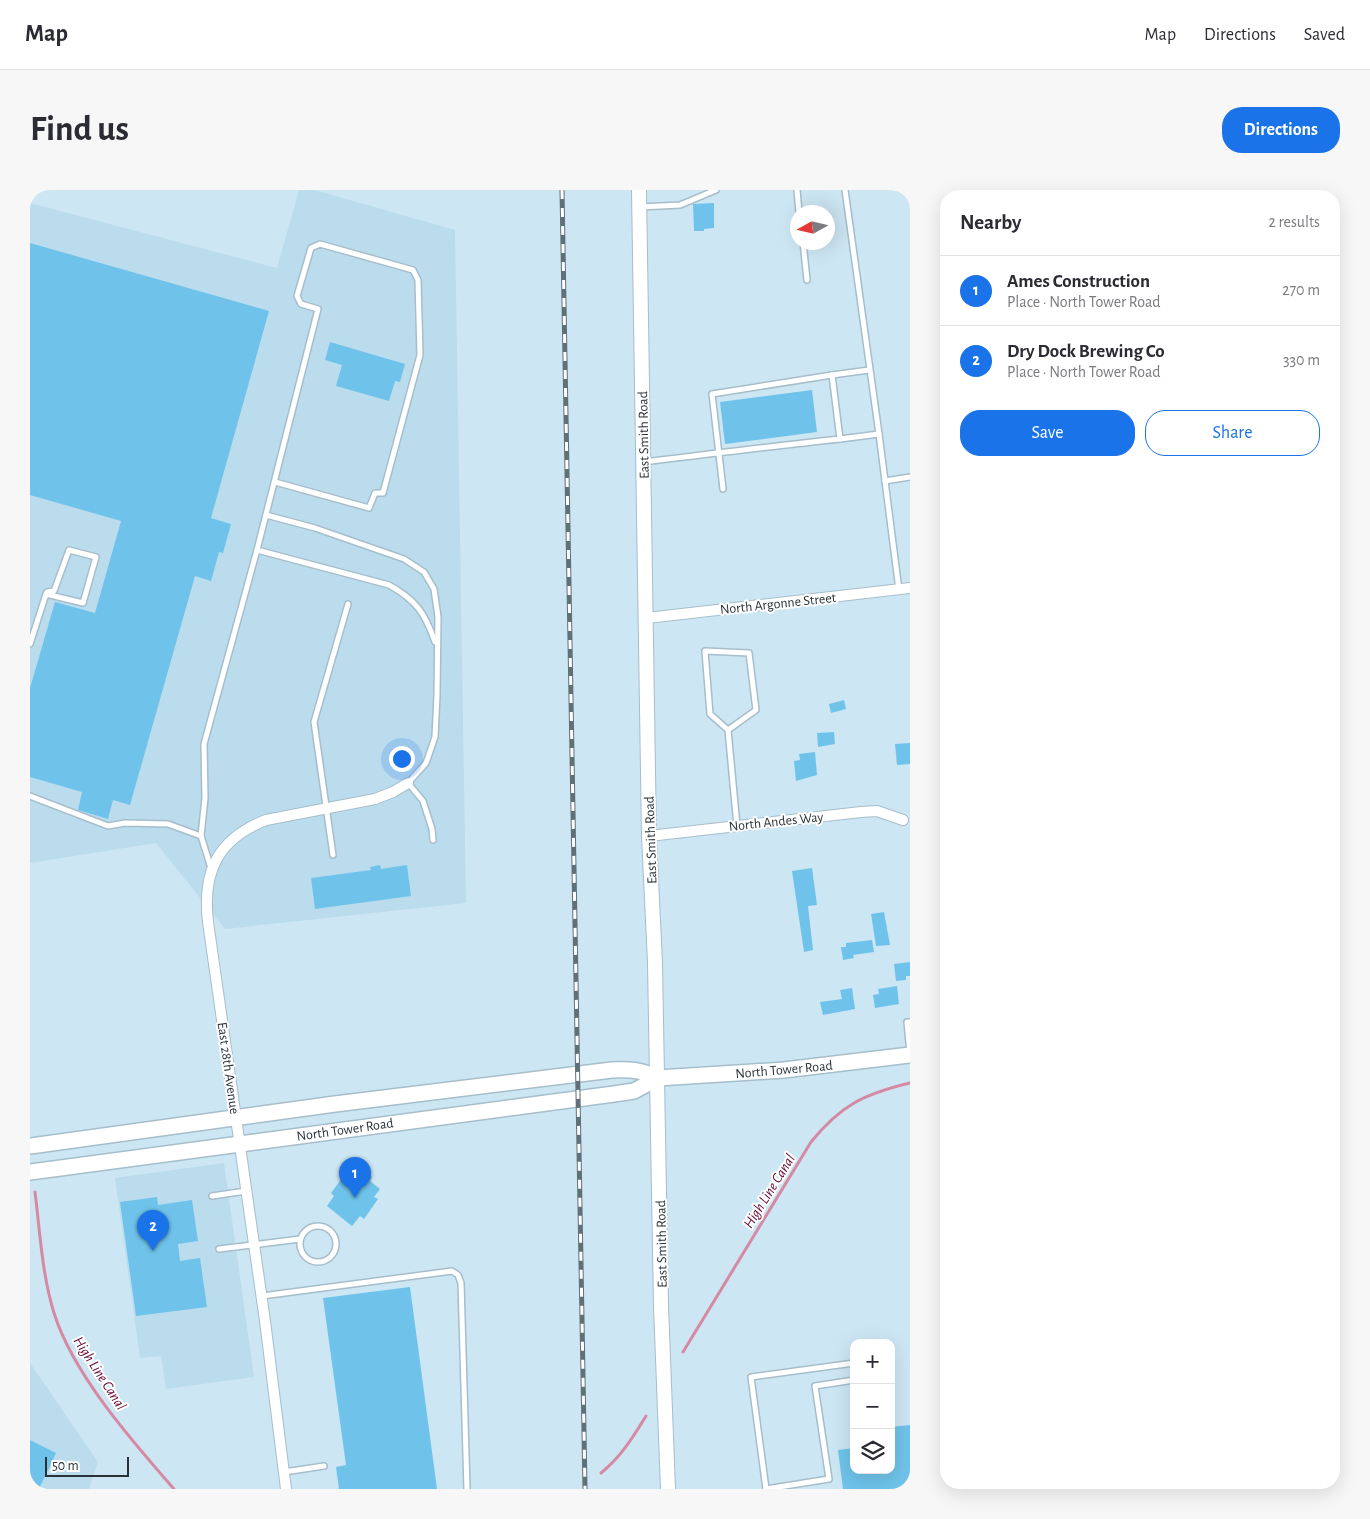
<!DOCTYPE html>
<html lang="en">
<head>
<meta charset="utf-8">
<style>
  body { margin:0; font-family:"Alegreya Sans",sans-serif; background:#f7f7f7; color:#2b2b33 }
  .controls { position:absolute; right:15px; bottom:15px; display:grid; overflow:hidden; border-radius:10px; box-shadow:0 5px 20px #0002 }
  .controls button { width:45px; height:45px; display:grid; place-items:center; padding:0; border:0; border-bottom:1px solid #e1e1e2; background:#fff; color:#2b2b33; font:25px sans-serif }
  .compass { position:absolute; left:760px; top:15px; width:45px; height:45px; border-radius:50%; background:#fff; box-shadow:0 5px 20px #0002; rotate:262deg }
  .scale { position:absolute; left:15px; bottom:12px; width:84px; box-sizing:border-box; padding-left:5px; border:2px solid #293237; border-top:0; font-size:14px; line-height:18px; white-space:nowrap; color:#293237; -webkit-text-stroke:4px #fff; paint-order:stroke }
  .you { position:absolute; left:371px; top:568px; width:18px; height:18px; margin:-12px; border:4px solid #fff; border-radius:50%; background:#1a73e8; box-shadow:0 0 0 8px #1a73e833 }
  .badge { display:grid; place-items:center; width:32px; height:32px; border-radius:50%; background:#1a73e8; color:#fff; font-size:16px; font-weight:700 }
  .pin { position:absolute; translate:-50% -41px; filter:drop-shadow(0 1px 2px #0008) }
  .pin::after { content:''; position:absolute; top:26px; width:18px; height:15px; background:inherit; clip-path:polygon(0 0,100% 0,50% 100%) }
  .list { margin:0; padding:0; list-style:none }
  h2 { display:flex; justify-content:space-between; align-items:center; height:65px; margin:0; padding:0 20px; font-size:21px }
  h2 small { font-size:16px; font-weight:400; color:#7c7c81 }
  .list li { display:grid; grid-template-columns:32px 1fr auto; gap:15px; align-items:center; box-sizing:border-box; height:70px; padding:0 20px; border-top:1px solid #e1e1e2 }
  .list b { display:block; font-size:19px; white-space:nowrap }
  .list p { margin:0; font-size:16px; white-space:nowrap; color:#7c7c81 }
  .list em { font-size:16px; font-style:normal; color:#7c7c81 }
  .actions { display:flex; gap:10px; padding:15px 20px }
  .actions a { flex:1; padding:11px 0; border:1px solid #1a73e8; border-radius:20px; text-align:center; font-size:18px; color:#1a73e8 }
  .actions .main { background:#1a73e8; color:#fff }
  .icon { flex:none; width:28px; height:28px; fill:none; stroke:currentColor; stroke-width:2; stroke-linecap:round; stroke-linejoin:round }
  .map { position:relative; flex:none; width:880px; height:1299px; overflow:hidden; border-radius:20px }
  header { display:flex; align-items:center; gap:30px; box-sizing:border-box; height:70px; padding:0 25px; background:#fff; border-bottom:1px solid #e1e1e2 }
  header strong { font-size:24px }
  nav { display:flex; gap:28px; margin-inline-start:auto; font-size:18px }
  .intro { display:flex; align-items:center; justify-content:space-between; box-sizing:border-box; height:120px; padding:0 30px }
  h1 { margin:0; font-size:35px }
  .button { padding:12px 22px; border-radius:20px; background:#1a73e8; color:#fff; font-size:18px; font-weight:700 }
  main { display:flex; gap:30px; padding:0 30px }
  aside { flex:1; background:#fff; border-radius:20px; box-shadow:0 5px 20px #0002 }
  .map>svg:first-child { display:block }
  .built { fill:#bbdced }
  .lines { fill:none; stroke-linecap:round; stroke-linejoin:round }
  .stream { stroke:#d689a3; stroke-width:3 }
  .building { fill:#6fc3ea }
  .lane-casing { stroke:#a6becb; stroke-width:8 }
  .street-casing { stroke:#a6becb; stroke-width:12 }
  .secondary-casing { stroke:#a6becb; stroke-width:16 }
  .primary-casing { stroke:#a6becb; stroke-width:18 }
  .lane { stroke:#fff; stroke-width:5 }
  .street { stroke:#fff; stroke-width:10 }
  .secondary { stroke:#fff; stroke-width:14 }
  .primary { stroke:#fff; stroke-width:15 }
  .rail-casing { stroke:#616f77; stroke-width:5 }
  .rail { stroke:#fff; stroke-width:3; stroke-dasharray:9; stroke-linecap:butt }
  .labels { text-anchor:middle; stroke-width:4; stroke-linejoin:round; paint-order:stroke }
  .street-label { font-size:14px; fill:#293237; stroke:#fff }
  .water-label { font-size:15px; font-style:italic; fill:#690d39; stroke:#fff }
</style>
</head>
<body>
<header>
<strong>Map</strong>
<nav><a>Map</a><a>Directions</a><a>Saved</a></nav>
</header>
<div class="intro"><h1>Find us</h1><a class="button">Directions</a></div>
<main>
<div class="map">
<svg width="880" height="1299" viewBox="0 0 880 1299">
  <rect width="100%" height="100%" fill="#cde6f3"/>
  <!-- built -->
  <g class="built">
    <path d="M269 0H285L425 40 436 713 195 739 126 653 0 673V13L247 78Z"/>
    <path d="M194 973 224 1187 136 1199 131 1166 110 1168 85 988Z"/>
    <path d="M0 1173 68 1272 59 1299H0Z"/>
  </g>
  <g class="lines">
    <!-- stream -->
    <g class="stream">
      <path d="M5 1002C10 1042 12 1084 24 1123 43 1184 102 1251 144 1299"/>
      <path d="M653 1162 781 952C811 915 834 904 880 893"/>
      <path d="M571 1283C591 1267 603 1247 616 1226"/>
    </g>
  </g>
  <!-- building -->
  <g class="building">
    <path d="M684 13V38L674 39V41H664L663 14Z"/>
    <path d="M0 53 239 121 181 328 201 334 193 363 189 362 181 391 165 386 100 615 83 610 78 629 48 620 52 602 0 587V498L25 412 65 423 91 331 0 305Z"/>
    <path d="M300 152 375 174 370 192 365 191 359 211 306 196 312 175 295 170Z"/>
    <path d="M782 200 787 242 695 254 690 212Z"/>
    <path d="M814 510 816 519 801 523 799 514Z"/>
    <path d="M804 542 805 554 788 557 787 543Z"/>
    <path d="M880 553V574L867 575 865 554Z"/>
    <path d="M785 562 787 585 766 591 764 571 770 570 769 564Z"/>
    <path d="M350 675 351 679 377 675 381 706 285 719 281 688 341 680 340 677Z"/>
    <path d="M782 678 787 715 778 716 783 760 774 762 762 681Z"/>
    <path d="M854 722 860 755 846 756 841 724Z"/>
    <path d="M842 750 844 762 823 765 824 768 813 770 811 757H816V753Z"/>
    <path d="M880 772V786H876V790L866 791 864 774Z"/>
    <path d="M867 796 869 814 845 818 843 805 849 804 848 799Z"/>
    <path d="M822 798 825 819 793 825 790 812 812 809 810 800Z"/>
    <path d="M325 979 331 984 334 980 342 987 340 991 350 999 344 1007 348 1009 334 1029 330 1026 322 1036 297 1016 304 1006 301 1003 315 984 319 987Z"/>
    <path d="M127 1007 128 1015 162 1010 168 1051 148 1054 150 1071 170 1068 177 1117 106 1126 90 1012Z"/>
    <path d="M380 1097 407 1299H309L306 1277 316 1275 293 1108Z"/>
    <path d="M880 1235V1299H813L808 1260 824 1258V1280H861V1237Z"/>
    <path d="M0 1250 26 1263 9 1299H0Z"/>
  </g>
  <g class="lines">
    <!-- lane casing -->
    <g class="lane-casing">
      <g id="lane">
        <path d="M767 0 769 22"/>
        <path d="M815 0 849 244 869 400"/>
        <path d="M610 17 650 15 686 0"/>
        <path d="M773 52 777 90"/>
        <path d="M802 185 839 180"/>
        <path d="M810 249 849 244"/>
        <path d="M614 272C679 264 744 256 810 249L802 185 682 204 693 299"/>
        <path d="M855 291 880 287"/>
        <path d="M236 325 285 338 374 369 394 382 404 399 408 427 407 505 405 547 396 573 378 593 393 611 402 639 403 650"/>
        <path d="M227 360 359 395C386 410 395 423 405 452"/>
        <path d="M0 454 16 404 17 402 24 401 39 360 66 367 53 413 16 404"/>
        <path d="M698 540 726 520 719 463 675 461 680 524 698 540 707 636"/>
        <path d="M0 606 78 636 95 633 138 634 171 646"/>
        <path d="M303 665 284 532 318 414"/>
        <path d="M181 678 171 646 175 608 174 554 227 360 288 119 271 114 267 106 281 58 290 54 383 80 388 90 390 165 353 303H345L339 318 245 292"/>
        <path d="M880 863 877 832H880"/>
        <path d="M182 1006 216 1001"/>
        <circle cx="288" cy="1054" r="18"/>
        <path d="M189 1059 270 1049"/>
        <path d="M232 1106 422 1081 428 1085 431 1093 437 1299"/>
        <path d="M254 1282 294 1276"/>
        <path d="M736 1299 721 1187 824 1173"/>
        <path d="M736 1299 799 1289 785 1196 824 1190"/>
      </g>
    </g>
    <!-- street casing -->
    <g class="street-casing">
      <g id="street">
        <path d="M617 428 880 398"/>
        <path d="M619 646 831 622 847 621 873 630"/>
        <path d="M256 1299 235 1131 178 732C172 681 188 649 236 630L345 609 363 602 378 593"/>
      </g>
    </g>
    <!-- secondary casing -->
    <g class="secondary-casing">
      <path id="secondary" d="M609 0 619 646 625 773 631 1116 638 1299"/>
    </g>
    <!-- primary casing -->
    <g class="primary-casing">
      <g id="primary">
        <path d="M0 956 305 914 582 880C600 879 612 880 628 888"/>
        <path d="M0 982 584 904 604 901 628 888 754 880 880 865"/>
      </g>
    </g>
    <!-- lane -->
    <use href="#lane" class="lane"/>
    <!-- street -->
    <use href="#street" class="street"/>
    <!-- secondary -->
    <use href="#secondary" class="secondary"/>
    <!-- primary -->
    <use href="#primary" class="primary"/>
    <!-- rail casing -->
    <g class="rail-casing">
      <path id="rail" d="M532 0 555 1299"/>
    </g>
    <!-- rail -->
    <use href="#rail" class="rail"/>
  </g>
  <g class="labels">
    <!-- street labels -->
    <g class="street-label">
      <text transform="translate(613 245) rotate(-91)" y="5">East Smith Road</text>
      <text transform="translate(748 413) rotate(-6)" y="5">North Argonne Street</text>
      <text transform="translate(746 631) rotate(-6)" y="5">North Andes Way</text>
      <text transform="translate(620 650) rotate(-92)" y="5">East Smith Road</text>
      <text transform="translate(199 878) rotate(82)" y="5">East 28th Avenue</text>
      <text transform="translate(754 879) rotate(-5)" y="5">North Tower Road</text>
      <text transform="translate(315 939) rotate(-8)" y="5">North Tower Road</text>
      <text transform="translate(631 1054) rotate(-91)" y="5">East Smith Road</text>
    </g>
    <!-- water labels -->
    <g class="water-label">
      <text transform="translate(739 1001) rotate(-58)" y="5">High Line Canal</text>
      <text transform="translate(70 1183) rotate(57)" y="5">High Line Canal</text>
    </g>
  </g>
</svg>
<div class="controls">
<button>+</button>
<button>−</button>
<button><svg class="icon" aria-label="layers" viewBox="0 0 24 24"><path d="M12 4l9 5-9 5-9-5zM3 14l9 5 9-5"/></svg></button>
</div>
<svg class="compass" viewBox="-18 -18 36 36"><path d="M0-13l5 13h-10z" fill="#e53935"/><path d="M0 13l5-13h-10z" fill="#7c7c81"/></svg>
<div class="scale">50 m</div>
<div class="you"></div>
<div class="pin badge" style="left:325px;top:1008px">1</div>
<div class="pin badge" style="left:123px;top:1061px">2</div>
</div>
<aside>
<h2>Nearby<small>2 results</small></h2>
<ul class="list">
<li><span class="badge">1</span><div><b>Ames Construction</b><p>Place · North Tower Road</p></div><em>270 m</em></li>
<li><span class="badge">2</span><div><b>Dry Dock Brewing Co</b><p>Place · North Tower Road</p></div><em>330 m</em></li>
</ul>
<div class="actions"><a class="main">Save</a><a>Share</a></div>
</aside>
</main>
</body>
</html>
